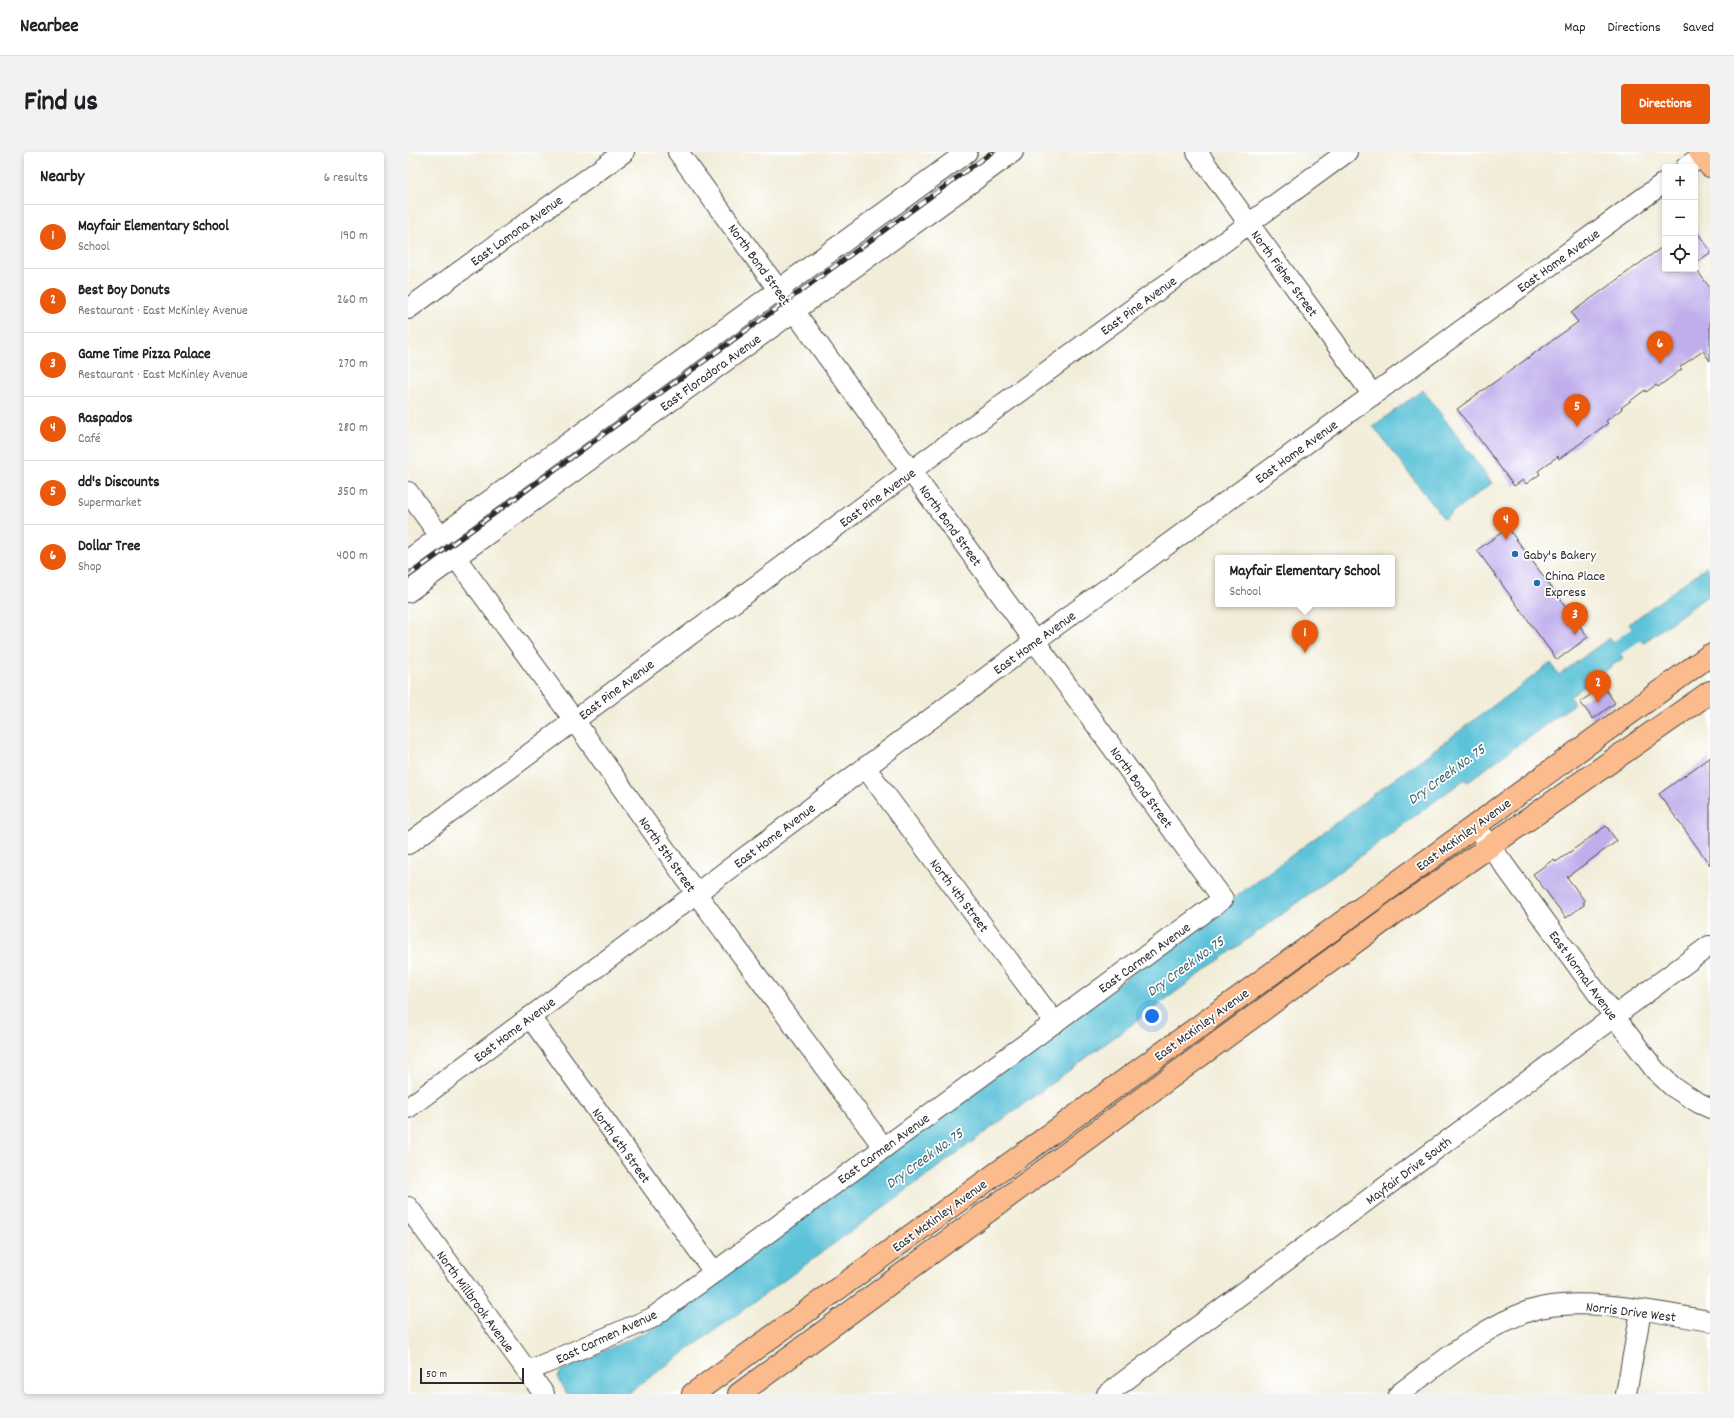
<!DOCTYPE html>
<html lang="en">
<head>
<meta charset="utf-8">
<style>
  body { margin:0; font-family:Dekko,sans-serif; background:#f2f2f2; color:#202124 }
  .controls { position:absolute; right:12px; top:12px; display:grid; overflow:hidden; border-radius:4px; box-shadow:0 2px 6px #0003 }
  .controls button { width:36px; height:36px; display:grid; place-items:center; padding:0; border:0; border-bottom:1px solid #e0e0e0; background:#fff; color:#202124; font:20px sans-serif }
  .scale { position:absolute; left:12px; bottom:10px; width:104px; box-sizing:border-box; padding-left:4px; border:2px solid #2b2b2b; border-top:0; font-size:11px; line-height:14px; white-space:nowrap; color:#2b2b2b; -webkit-text-stroke:3px #fff; paint-order:stroke }
  .you { position:absolute; left:744px; top:864px; width:14px; height:14px; margin:-10px; border:3px solid #fff; border-radius:50%; background:#1a73e8; box-shadow:0 0 0 6px #1a73e833 }
  .badge { display:grid; place-items:center; width:26px; height:26px; border-radius:50%; background:#ea580c; color:#fff; font-size:13px; font-weight:700 }
  .pin { position:absolute; translate:-50% -33px; filter:drop-shadow(0 1px 2px #0008) }
  .pin::after { content:''; position:absolute; top:21px; width:14px; height:12px; background:inherit; clip-path:polygon(0 0,100% 0,50% 100%) }
  .popup { position:absolute; left:807px; top:403px; width:180px; height:52px; box-sizing:border-box; display:grid; place-content:center; border-radius:4px; background:#fff; filter:drop-shadow(0 1px 3px #0005); font-size:13px; white-space:nowrap; color:#757577 }
  .popup b { font-size:15px; color:#202124 }
  .popup::after { content:''; position:absolute; left:50%; top:100%; margin-left:-8px; border:8px solid transparent; border-top-color:#fff }
  .list { margin:0; padding:0; list-style:none }
  h2 { display:flex; justify-content:space-between; align-items:center; height:52px; margin:0; padding:0 16px; font-size:17px }
  h2 small { font-size:13px; font-weight:400; color:#757577 }
  .list li { display:grid; grid-template-columns:26px 1fr auto; gap:12px; align-items:center; box-sizing:border-box; height:64px; padding:0 16px; border-top:1px solid #e0e0e0 }
  .list b { display:block; font-size:15px; white-space:nowrap }
  .list p { margin:0; font-size:13px; white-space:nowrap; color:#757577 }
  .list em { font-size:13px; font-style:normal; color:#757577 }
  .icon { flex:none; width:22px; height:22px; fill:none; stroke:currentColor; stroke-width:2; stroke-linecap:round; stroke-linejoin:round }
  .map { position:relative; flex:none; width:1302px; height:1242px; overflow:hidden; border-radius:4px }
  header { display:flex; align-items:center; gap:24px; box-sizing:border-box; height:56px; padding:0 20px; background:#fff; border-bottom:1px solid #e0e0e0 }
  header strong { font-size:19px }
  nav { display:flex; gap:22px; margin-inline-start:auto; font-size:14px }
  .intro { display:flex; align-items:center; justify-content:space-between; box-sizing:border-box; height:96px; padding:0 24px }
  h1 { margin:0; font-size:28px }
  .button { padding:10px 18px; border-radius:4px; background:#ea580c; color:#fff; font-size:14px; font-weight:700 }
  main { display:flex; gap:24px; padding:0 24px }
  aside { flex:1; background:#fff; border-radius:4px; box-shadow:0 2px 6px #0003 }
  .map>svg:first-child { display:block }
  .water { fill:#5bc2d8; stroke:#437682 }
  .lines { fill:none; stroke-linecap:round; stroke-linejoin:round }
  .canal { stroke:#5bc2d8; stroke-width:15 }
  .building { fill:#c0aeec }
  .minor-casing { stroke:#494845; stroke-width:22 }
  .major-casing { stroke:#494845; stroke-width:24 }
  .minor { stroke:#fff; stroke-width:20 }
  .major { stroke:#fbbb8c; stroke-width:22 }
  .rail-casing { stroke:#2b2b2b; stroke-width:4.5 }
  .rail { stroke:#fff; stroke-width:3; stroke-dasharray:9; stroke-linecap:butt }
  .poi-dot { fill:#1f6fb2; stroke:#fff; stroke-width:1.5 }
  .labels { text-anchor:middle; stroke-width:3.5; stroke-linejoin:round; paint-order:stroke }
  .street-label { font-size:14px; fill:#2b2b2b; stroke:#fff }
  .poi-label { font-size:14px; fill:#2b2b2b; stroke:#fff; text-anchor:start }
  .water-label { font-size:15px; font-style:italic; fill:#3c6068; stroke:#fff }
</style>
</head>
<body>
<header>
<strong>Nearbee</strong>
<nav><a>Map</a><a>Directions</a><a>Saved</a></nav>
</header>
<div class="intro"><h1>Find us</h1><a class="button">Directions</a></div>
<main>
<aside>
<h2>Nearby<small>6 results</small></h2>
<ul class="list">
<li><span class="badge">1</span><div><b>Mayfair Elementary School</b><p>School</p></div><em>190 m</em></li>
<li><span class="badge">2</span><div><b>Best Boy Donuts</b><p>Restaurant · East McKinley Avenue</p></div><em>260 m</em></li>
<li><span class="badge">3</span><div><b>Game Time Pizza Palace</b><p>Restaurant · East McKinley Avenue</p></div><em>270 m</em></li>
<li><span class="badge">4</span><div><b>Raspados</b><p>Café</p></div><em>280 m</em></li>
<li><span class="badge">5</span><div><b>dd's Discounts</b><p>Supermarket</p></div><em>350 m</em></li>
<li><span class="badge">6</span><div><b>Dollar Tree</b><p>Shop</p></div><em>400 m</em></li>
</ul>
</aside>
<div class="map">
<svg width="1302" height="1242" viewBox="0 0 1302 1242">
  <rect width="100%" height="100%" fill="#fff"/>
  <filter id="ink" filterUnits="userSpaceOnUse"><feTurbulence type="fractalNoise" baseFrequency=".025" numOctaves="2"/><feDisplacementMap in="SourceGraphic" scale="8" xChannelSelector="R" yChannelSelector="G"/><feConvolveMatrix kernelMatrix="1 2 1 2 8 2 1 2 1" color-interpolation-filters="sRGB"/></filter>
  <filter id="wash" filterUnits="userSpaceOnUse"><feTurbulence type="fractalNoise" baseFrequency=".012" numOctaves="4" result="noise"/><feDisplacementMap in="SourceGraphic" scale="16" xChannelSelector="R" yChannelSelector="G"/><feGaussianBlur stdDeviation="0.9" result="paint"/><feColorMatrix in="noise" values="0 0 0 0 0 0 0 0 0 0 0 0 0 0 0 0 0 1.4 0 .05"/><feComposite in="paint" operator="in"/></filter>
  <g filter="url(#wash)">
    <rect width="100%" height="100%" fill="#f2edd9"/>
    <!-- water -->
    <g class="water">
      <path d="M1015 238 1084 331 1036 367 965 274Z"/>
      <path d="M1298 415 1302 421V442L1235 491 1221 472Z"/>
      <path d="M1201 486 1215 506 1162 545 1166 552 1059 630 1057 627 382 1124 219 1242H159L150 1225 153 1219 246 1176 1143 511 1151 523Z"/>
    </g>
    <g class="lines">
      <!-- canal -->
      <path class="canal" d="M1191 509 1245 470"/>
    </g>
    <g id="blocks">
      <!-- building -->
      <g class="building">
        <path d="M1287 77 1302 98V101L1287 111Z"/>
        <path d="M1257 93V117H1288L1302 136V209L1295 199 1272 215 1274 217 1250 235 1248 233 1238 240 1237 238 1213 256 1214 257 1198 269 1200 271 1151 307 1150 304 1130 319 1132 322 1118 332 1115 328 1106 334 1049 257 1170 170 1163 161Z"/>
        <path d="M1100 376 1180 485 1149 508 1069 398Z"/>
        <path d="M1195 534 1207 551 1185 567 1172 550Z"/>
        <path d="M1302 605V713L1251 642Z"/>
        <path d="M1198 674 1209 689 1159 725 1176 748V753L1158 766 1125 722 1146 707 1148 710Z"/>
      </g>
    </g>
  </g>
  <g filter="url(#ink)">
    <use href="#blocks" fill-opacity="0" stroke="#494845" stroke-width="1"/>
    <g class="lines">
      <!-- minor casing -->
      <g class="minor-casing">
        <g id="minor">
          <path d="M789 0 965 243"/>
          <path d="M1278 15 1299 0"/>
          <path d="M0 157 216 0"/>
          <path d="M0 340 32 384"/>
          <path d="M48 406 166 568 288 741 476 996"/>
          <path d="M0 408 559 0"/>
          <path d="M0 440 605 0"/>
          <path d="M457 615 647 871"/>
          <path d="M1067 673 1206 864 1247 918 1265 935 1291 951 1302 956"/>
          <path d="M0 692 503 319 939 0"/>
          <path d="M122 865 306 1120"/>
          <path d="M0 956 627 489 1257 30"/>
          <path d="M0 1055 136 1242"/>
          <path d="M120 1219 244 1166 815 747 270 0"/>
          <path d="M699 1242 1301 794"/>
          <path d="M991 1242C1032 1212 1072 1176 1121 1159 1170 1142 1251 1161 1302 1169"/>
          <path d="M1218 1242 1233 1159"/>
        </g>
      </g>
      <!-- major casing -->
      <g class="major-casing">
        <g id="major">
          <path d="M1292 0 1302 14"/>
          <path d="M285 1242 1302 503"/>
          <path d="M331 1242 988 760 1302 540"/>
        </g>
      </g>
      <!-- minor -->
      <use href="#minor" class="minor"/>
      <!-- major -->
      <use href="#major" class="major"/>
      <!-- rail casing -->
      <g class="rail-casing">
        <path id="rail" d="M0 424 584 0"/>
      </g>
      <!-- rail -->
      <use href="#rail" class="rail"/>
    </g>
  </g>
  <!-- markers -->
  <g class="poi-dot">
    <circle cx="1107" cy="402" r="4"/>
    <circle cx="1129" cy="431" r="4"/>
  </g>
  <g class="labels">
    <!-- street labels -->
    <g class="street-label">
      <text transform="translate(108 78) rotate(-36)" y="5">East Lamona Avenue</text>
      <text transform="translate(1150 108) rotate(-36)" y="5">East Home Avenue</text>
      <text transform="translate(352 112) rotate(54)" y="5">North Bond Street</text>
      <text transform="translate(877 121) rotate(54)" y="5">North Fisher Street</text>
      <text transform="translate(730 153) rotate(-36)" y="5">East Pine Avenue</text>
      <text transform="translate(302 220) rotate(-36)" y="5">East Floradora Avenue</text>
      <text transform="translate(888 299) rotate(-36)" y="5">East Home Avenue</text>
      <text transform="translate(469 345) rotate(-36)" y="5">East Pine Avenue</text>
      <text transform="translate(543 373) rotate(54)" y="5">North Bond Street</text>
      <text transform="translate(626 490) rotate(-36)" y="5">East Home Avenue</text>
      <text transform="translate(208 537) rotate(-37)" y="5">East Pine Avenue</text>
      <text transform="translate(734 635) rotate(54)" y="5">North Bond Street</text>
      <text transform="translate(1055 682) rotate(-36)" y="5">East McKinley Avenue</text>
      <text transform="translate(366 683) rotate(-37)" y="5">East Home Avenue</text>
      <text transform="translate(260 702) rotate(55)" y="5">North 5th Street</text>
      <text transform="translate(552 743) rotate(53)" y="5">North 4th Street</text>
      <text transform="translate(736 805) rotate(-36)" y="5">East Carmen Avenue</text>
      <text transform="translate(1176 823) rotate(54)" y="5">East Normal Avenue</text>
      <text transform="translate(793 872) rotate(-36)" y="5">East McKinley Avenue</text>
      <text transform="translate(106 877) rotate(-37)" y="5">East Home Avenue</text>
      <text transform="translate(214 993) rotate(54)" y="5">North 6th Street</text>
      <text transform="translate(475 996) rotate(-36)" y="5">East Carmen Avenue</text>
      <text transform="translate(1000 1018) rotate(-37)" y="5">Mayfair Drive South</text>
      <text transform="translate(531 1063) rotate(-36)" y="5">East McKinley Avenue</text>
      <text transform="translate(68 1149) rotate(54)" y="5">North Millbrook Avenue</text>
      <text transform="translate(1223 1159) rotate(7)" y="5">Norris Drive West</text>
      <text transform="translate(198 1184) rotate(-25)" y="5">East Carmen Avenue</text>
    </g>
    <!-- poi labels -->
    <g class="poi-label">
      <text x="1115" y="407">Gaby's Bakery</text>
      <text x="1137" y="428">China Place<tspan x="1137" dy="16">Express</tspan></text>
    </g>
    <!-- water labels -->
    <g class="water-label">
      <text transform="translate(1038 622) rotate(-36)" y="5">Dry Creek No. 75</text>
      <text transform="translate(777 814) rotate(-36)" y="5">Dry Creek No. 75</text>
      <text transform="translate(516 1006) rotate(-36)" y="5">Dry Creek No. 75</text>
    </g>
  </g>
</svg>
<div class="controls">
<button>+</button>
<button>−</button>
<button><svg class="icon" aria-label="locate" viewBox="0 0 24 24"><circle cx="12" cy="12" r="6"/><path d="M12 2v4M12 18v4M2 12h4M18 12h4"/></svg></button>
</div>
<div class="scale">50 m</div>
<div class="you"></div>
<div class="pin badge" style="left:897px;top:501px">1</div>
<div class="popup"><b>Mayfair Elementary School</b>School</div>
<div class="pin badge" style="left:1190px;top:551px">2</div>
<div class="pin badge" style="left:1167px;top:483px">3</div>
<div class="pin badge" style="left:1098px;top:388px">4</div>
<div class="pin badge" style="left:1169px;top:275px">5</div>
<div class="pin badge" style="left:1252px;top:212px">6</div>
</div>
</main>
</body>
</html>
